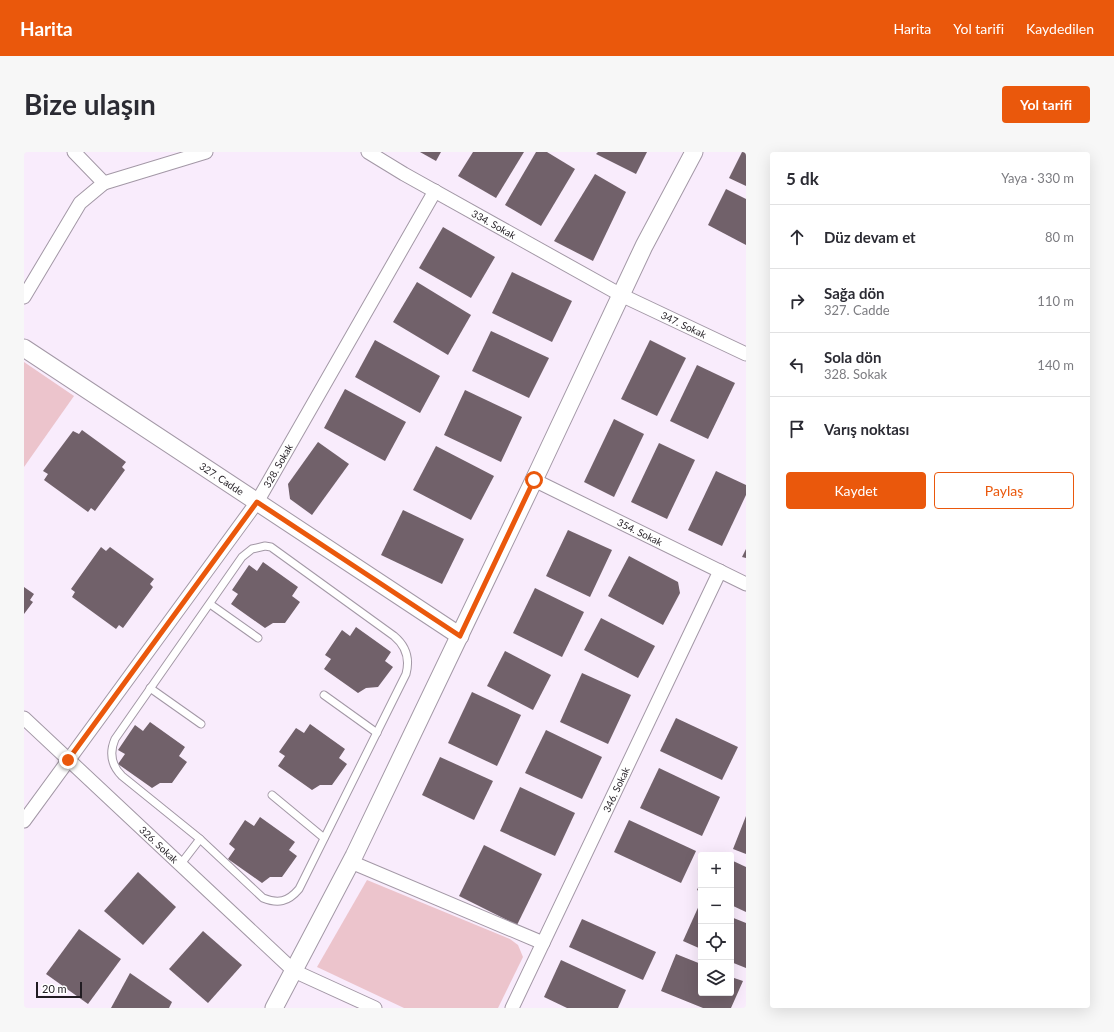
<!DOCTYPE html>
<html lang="tr">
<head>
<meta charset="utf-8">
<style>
  body { margin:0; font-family:Lato,sans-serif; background:#f7f7f7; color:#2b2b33 }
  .controls { position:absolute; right:12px; bottom:12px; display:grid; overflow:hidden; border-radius:4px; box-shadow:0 4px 16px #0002 }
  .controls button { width:36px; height:36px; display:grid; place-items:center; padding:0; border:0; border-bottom:1px solid #e1e1e2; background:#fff; color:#2b2b33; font:20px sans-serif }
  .scale { position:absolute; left:12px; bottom:10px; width:46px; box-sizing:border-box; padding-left:4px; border:2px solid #211c22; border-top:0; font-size:11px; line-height:14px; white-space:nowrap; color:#211c22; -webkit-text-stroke:3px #fff; paint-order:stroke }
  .stop { position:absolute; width:12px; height:12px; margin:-9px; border:3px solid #ea580c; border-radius:50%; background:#fff }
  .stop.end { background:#ea580c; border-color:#fff; box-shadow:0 1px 4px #0008 }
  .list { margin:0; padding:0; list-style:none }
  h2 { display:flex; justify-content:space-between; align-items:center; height:52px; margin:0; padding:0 16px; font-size:17px }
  h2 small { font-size:13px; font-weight:400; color:#7c7c81 }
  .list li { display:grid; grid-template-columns:26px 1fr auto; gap:12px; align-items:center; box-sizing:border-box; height:64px; padding:0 16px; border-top:1px solid #e1e1e2 }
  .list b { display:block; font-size:15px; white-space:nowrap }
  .list p { margin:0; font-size:13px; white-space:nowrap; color:#7c7c81 }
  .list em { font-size:13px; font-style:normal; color:#7c7c81 }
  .actions { display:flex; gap:8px; padding:12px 16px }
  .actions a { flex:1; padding:9px 0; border:1px solid #ea580c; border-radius:4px; text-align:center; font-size:14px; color:#ea580c }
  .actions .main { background:#ea580c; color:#fff }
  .icon { flex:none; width:22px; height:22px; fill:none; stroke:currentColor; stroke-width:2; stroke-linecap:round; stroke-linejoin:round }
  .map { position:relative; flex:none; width:722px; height:856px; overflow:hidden; border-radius:4px }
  header { display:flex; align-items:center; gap:24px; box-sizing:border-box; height:56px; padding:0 20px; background:#ea580c; color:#fff }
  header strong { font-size:19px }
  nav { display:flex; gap:22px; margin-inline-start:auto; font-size:14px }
  .intro { display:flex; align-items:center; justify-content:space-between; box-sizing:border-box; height:96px; padding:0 24px }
  h1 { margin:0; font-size:28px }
  .button { padding:10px 18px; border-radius:4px; background:#ea580c; color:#fff; font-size:14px; font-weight:700 }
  main { display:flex; gap:24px; padding:0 24px }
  aside { flex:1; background:#fff; border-radius:4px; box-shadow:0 4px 16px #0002 }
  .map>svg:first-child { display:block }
  .green { fill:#ecc4cc }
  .building { fill:#71616a }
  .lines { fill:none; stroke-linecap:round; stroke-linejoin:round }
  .service-casing { stroke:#a398a6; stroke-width:9 }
  .minor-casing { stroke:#a398a6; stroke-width:15 }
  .tertiary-casing { stroke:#a398a6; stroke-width:19 }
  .service { stroke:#fff; stroke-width:7 }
  .minor { stroke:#fff; stroke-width:13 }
  .tertiary { stroke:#fff; stroke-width:17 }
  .route { stroke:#ea580c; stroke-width:5 }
  .labels { text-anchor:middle; stroke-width:4; stroke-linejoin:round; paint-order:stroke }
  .street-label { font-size:10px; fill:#211c22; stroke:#fff }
</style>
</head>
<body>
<header>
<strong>Harita</strong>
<nav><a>Harita</a><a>Yol tarifi</a><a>Kaydedilen</a></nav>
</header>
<div class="intro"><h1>Bize ulaşın</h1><a class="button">Yol tarifi</a></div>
<main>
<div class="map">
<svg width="722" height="856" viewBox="0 0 722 856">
  <rect width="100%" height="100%" fill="#f9ecfc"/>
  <!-- green -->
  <g class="green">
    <path d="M0 210 50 244 0 315Z"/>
    <path d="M343 728 486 787 494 793 499 805 474 856H380L293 815Z"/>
  </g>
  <!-- building -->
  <g class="building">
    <path d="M396 0H417L412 9Z"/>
    <path d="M449 0H500L472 46 434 24Z"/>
    <path d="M512 0H523L551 17 517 74 481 53Z"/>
    <path d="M574 0H623L612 22 572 2Z"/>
    <path d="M718 0H722V34L705 26Z"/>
    <path d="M571 22 602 40 569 109 530 89Z"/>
    <path d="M702 37 722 47V93L684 73Z"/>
    <path d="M419 75 471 105 447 146 395 116Z"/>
    <path d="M488 120 548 149 528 190 468 161Z"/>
    <path d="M393 130 447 163 424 203 369 170Z"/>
    <path d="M467 179 525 206 505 246 448 219Z"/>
    <path d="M351 188 416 224 396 261 331 225Z"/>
    <path d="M626 188 662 206 633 264 597 247Z"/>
    <path d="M673 213 711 231 684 287 646 269Z"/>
    <path d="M321 237 382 270 361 309 300 276Z"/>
    <path d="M441 238 498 265 477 310 420 283Z"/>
    <path d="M590 267 620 282 590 345 560 330Z"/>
    <path d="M58 278 102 310 98 315 101 318 71 359 67 356 64 360 20 328 24 322 19 319 49 279 55 282Z"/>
    <path d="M294 290 325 312 288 363 266 347 264 332Z"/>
    <path d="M635 291 671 308 643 367 607 350Z"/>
    <path d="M412 294 470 324 447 368 389 338Z"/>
    <path d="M692 319 722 333V343L698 394 664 378Z"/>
    <path d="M379 358 440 387 418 432 357 403Z"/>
    <path d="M544 378 588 398 566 445 522 424Z"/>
    <path d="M77 395 82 399 86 395 130 427 126 432 129 435 99 476 95 473 92 477 48 445 51 440 47 437Z"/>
    <path d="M722 397V406L718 405Z"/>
    <path d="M605 404 654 430 656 441 639 473 584 444Z"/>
    <path d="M239 410 274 435 268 444 276 450 261 471H249L241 476 207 452 214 442 208 438 225 413 233 419Z"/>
    <path d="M0 435 10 442 6 448 9 450 0 462Z"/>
    <path d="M511 436 560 460 538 505 489 481Z"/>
    <path d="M577 466 631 494 614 526 560 498Z"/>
    <path d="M332 475 367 500 361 509 369 515 354 535 342 536 334 541 300 517 307 507 301 503 318 478 326 484Z"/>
    <path d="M481 499 527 523 509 558 463 534Z"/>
    <path d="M558 521 607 543 584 592 536 570Z"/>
    <path d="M448 540 497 563 473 614 424 591Z"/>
    <path d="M652 566 714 595 698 628 636 599Z"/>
    <path d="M126 570 161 595 155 604 163 610 148 631H136L128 636 94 612 101 602 94 598 111 573 119 579Z"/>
    <path d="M286 572 321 597 315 606 323 612 308 633H296L288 638 254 614 261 604 255 600 272 576 280 581Z"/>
    <path d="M522 578 578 605 558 647 501 621Z"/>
    <path d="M416 605 469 629 450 668 398 643Z"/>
    <path d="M635 616 696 645 678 684 616 656Z"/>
    <path d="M496 635 551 661 531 704 476 679Z"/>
    <path d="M722 664V702L709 697Z"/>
    <path d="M236 665 271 690 265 698 273 704 258 725H246L238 731 204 707 211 697 205 692 221 668 230 674Z"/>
    <path d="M605 668 672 699 657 731 590 700Z"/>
    <path d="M460 693 518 722 493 773 435 744Z"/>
    <path d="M707 708 722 715V760L707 753Z"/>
    <path d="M114 720 152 755 119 793 80 759Z"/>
    <path d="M677 729V740L673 738Z"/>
    <path d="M677 749V797L659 789Z"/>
    <path d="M707 765 722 771V816L707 810Z"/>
    <path d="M558 767 632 800 619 828 545 795Z"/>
    <path d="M55 777 97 807 64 852 22 822Z"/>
    <path d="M179 779 218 813 184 851 145 817Z"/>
    <path d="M652 802 677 812V841H707V825L719 829 707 856H679L637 839Z"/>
    <path d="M537 808 602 838 594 856H543L520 845Z"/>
    <path d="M106 821 148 850 145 856H87Z"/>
  </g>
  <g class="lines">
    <!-- service casing -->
    <g class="service-casing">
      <g id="service">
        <path d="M241 394 247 395 370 484C382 494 386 507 382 522L275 737C264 750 254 752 239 746L176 687 98 624C87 613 85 601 91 587L218 405 228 397Z"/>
        <path d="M186 452 234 486"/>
        <path d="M126 536 177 572"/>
        <path d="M300 543 353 581"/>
        <path d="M248 643 300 686"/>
        <path d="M156 713 176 687"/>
      </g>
    </g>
    <!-- minor casing -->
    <g class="minor-casing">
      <g id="minor">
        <path d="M50 0 80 31 182 0"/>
        <path id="s1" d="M344 0 380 22 597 143 722 202"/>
        <path d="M0 145 56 51 80 31"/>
        <path id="s2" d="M510 328 722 432"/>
        <path id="s3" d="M0 566 270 819 351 856"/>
        <path id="s4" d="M0 669 233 350 411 39"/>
        <path d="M327 710 519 791"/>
        <path id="s5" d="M488 856 696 419"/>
      </g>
    </g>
    <!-- tertiary casing -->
    <g class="tertiary-casing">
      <g id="tertiary">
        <path id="s6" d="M0 196 436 484"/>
        <path d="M250 856 330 704 510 328 620 94 670 0"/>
      </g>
    </g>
    <!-- service -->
    <use href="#service" class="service"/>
    <!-- minor -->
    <use href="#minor" class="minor"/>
    <!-- tertiary -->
    <use href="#tertiary" class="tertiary"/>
  </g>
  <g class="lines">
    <!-- route -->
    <path class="route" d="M44 608 233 350 436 484 510 328"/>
  </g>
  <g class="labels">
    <!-- street labels -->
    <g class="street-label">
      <text dy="4" stroke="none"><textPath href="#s1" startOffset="145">334. Sokak</textPath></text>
      <text dy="4" stroke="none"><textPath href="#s1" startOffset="360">347. Sokak</textPath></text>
      <text dy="4" stroke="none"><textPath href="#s4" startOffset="437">328. Sokak</textPath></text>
      <text dy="4" stroke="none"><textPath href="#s6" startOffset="237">327. Cadde</textPath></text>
      <text dy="4" stroke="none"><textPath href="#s2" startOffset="118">354. Sokak</textPath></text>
      <text dy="4" stroke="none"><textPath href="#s5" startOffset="242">346. Sokak</textPath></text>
      <text dy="4" stroke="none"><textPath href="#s3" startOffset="185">326. Sokak</textPath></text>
    </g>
  </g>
</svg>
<div class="controls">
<button>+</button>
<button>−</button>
<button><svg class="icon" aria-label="locate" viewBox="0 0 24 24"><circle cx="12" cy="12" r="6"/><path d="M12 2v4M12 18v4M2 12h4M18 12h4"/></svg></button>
<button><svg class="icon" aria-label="layers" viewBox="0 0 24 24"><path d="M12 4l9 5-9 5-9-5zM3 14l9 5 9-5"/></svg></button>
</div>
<div class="scale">20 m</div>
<div class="stop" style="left:510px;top:328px"></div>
<div class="stop end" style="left:44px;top:608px"></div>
</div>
<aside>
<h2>5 dk<small>Yaya · 330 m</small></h2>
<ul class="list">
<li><svg class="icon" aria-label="ahead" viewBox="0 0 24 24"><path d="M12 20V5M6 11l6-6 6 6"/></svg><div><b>Düz devam et</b></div><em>80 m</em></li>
<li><svg class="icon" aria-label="right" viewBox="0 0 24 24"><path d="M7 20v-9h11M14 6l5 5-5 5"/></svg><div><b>Sağa dön</b><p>327. Cadde</p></div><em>110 m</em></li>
<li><svg class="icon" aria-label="left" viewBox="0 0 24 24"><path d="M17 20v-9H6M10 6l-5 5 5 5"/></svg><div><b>Sola dön</b><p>328. Sokak</p></div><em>140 m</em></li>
<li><svg class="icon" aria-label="arrive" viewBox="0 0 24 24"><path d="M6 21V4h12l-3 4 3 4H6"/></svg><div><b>Varış noktası</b></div></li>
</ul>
<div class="actions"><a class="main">Kaydet</a><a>Paylaş</a></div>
</aside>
</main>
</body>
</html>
